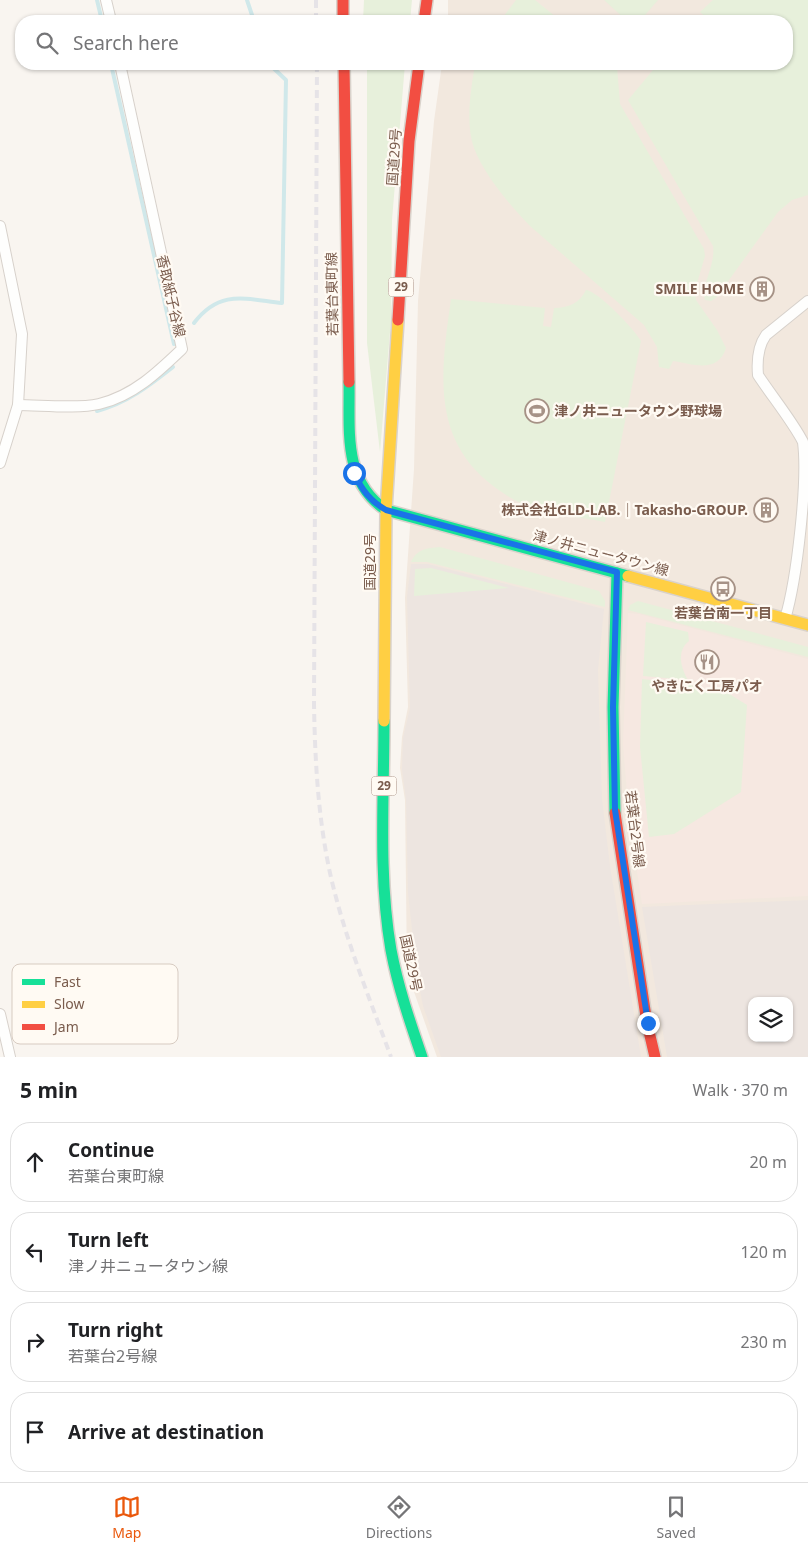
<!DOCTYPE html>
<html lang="en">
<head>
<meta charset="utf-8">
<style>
  body { margin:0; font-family:"Noto Sans","Noto Sans JP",sans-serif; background:#f6f6f6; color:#202124 }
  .controls { position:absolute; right:15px; bottom:15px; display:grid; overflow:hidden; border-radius:10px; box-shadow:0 1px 4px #0004 }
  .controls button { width:45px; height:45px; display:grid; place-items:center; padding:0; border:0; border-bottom:1px solid #e0e0e0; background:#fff; color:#202124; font:25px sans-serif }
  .stop { position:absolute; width:15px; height:15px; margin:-11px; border:4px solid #1a73e8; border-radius:50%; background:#fff }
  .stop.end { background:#1a73e8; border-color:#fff; box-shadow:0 1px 5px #0008 }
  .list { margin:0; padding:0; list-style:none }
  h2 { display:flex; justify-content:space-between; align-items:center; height:65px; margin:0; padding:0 20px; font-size:21px }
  h2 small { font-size:16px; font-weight:400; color:#757577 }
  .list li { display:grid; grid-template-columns:32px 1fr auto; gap:15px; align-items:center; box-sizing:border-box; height:80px; margin:0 10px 10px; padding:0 10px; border:1px solid #e0e0e0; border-radius:20px }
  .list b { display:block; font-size:19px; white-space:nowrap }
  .list p { margin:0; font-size:16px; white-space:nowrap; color:#757577 }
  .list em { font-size:16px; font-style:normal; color:#757577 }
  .icon { flex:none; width:28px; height:28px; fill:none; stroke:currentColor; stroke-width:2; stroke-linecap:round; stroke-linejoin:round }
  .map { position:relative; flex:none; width:808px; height:1057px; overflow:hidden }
  .search { position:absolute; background:#fff; box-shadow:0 1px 4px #0004; left:15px; right:15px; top:15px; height:55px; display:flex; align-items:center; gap:12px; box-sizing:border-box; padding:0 18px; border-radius:20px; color:#757577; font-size:19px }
  .sheet { height:425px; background:#fff }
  nav { display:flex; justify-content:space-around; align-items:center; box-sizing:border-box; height:70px; border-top:1px solid #e0e0e0; background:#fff; font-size:14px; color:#757577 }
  nav a { display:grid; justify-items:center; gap:2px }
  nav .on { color:#ea580c }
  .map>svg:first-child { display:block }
  .residential { fill:#f2e8de; fill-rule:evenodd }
  .commercial { fill:#f6e8e1 }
  .industrial { fill:#ede5e0; fill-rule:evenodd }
  .green { fill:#e7f0db }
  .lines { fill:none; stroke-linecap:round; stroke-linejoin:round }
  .stream { stroke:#d0e8ea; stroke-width:4 }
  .street-casing { stroke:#d7d1cb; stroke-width:12 }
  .fast-casing { stroke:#d9d2cb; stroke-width:14 }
  .slow-casing { stroke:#d9d2cb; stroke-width:14 }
  .jam-casing { stroke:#d9d2cb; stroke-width:14 }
  .street { stroke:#fefefd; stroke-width:10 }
  .fast { stroke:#16e098; stroke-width:11 }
  .slow { stroke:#ffcf43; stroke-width:11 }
  .jam { stroke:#f24e42; stroke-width:11 }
  .rail { stroke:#e6e3e7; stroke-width:4; stroke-dasharray:8 5; stroke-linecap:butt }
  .route { stroke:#1a73e8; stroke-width:6 }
  .labels { text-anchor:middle; stroke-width:4.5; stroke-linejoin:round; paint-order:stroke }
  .shield { fill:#fffaf3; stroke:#a28b7f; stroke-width:1 }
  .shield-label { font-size:12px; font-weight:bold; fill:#7a5c4d }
  .street-label { font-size:14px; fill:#7a5c4d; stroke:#fffaf3 }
  .poi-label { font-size:14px; font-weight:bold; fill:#7a5c4d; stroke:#fffaf3; text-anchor:end }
  .key { fill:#fffaf3; stroke:#d7cbc1; stroke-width:1 }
  .key-label { font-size:14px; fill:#7a5c4d }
</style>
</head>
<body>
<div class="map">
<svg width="808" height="1057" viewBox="0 0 808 1057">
  <rect width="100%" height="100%" fill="#f9f5f0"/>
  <!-- residential -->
  <path class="residential" d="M448 0H808V1057H437L407 972 405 800 400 768 402 737 408 707 405 598 414 469 418 301 434 121 442 64H787V21H448ZM752 1001H789V1038H752Z"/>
  <!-- commercial -->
  <path class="commercial" d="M628 613 639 614 808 659V896L642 904 629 819 623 744Z"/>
  <!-- industrial -->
  <g class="industrial">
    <path d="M411 564H428L604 609 598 670 602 799 610 866 641 1057H441L423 1006 417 975 408 893 406 799 402 770 403 738 410 708 407 597Z"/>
    <path d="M808 900V1057H667L642 907ZM752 1001H789V1038H752Z"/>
  </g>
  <!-- green -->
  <g class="green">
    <path d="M364 0H412L410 21H363Z"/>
    <path d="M516 0H535L561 21H500Z"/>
    <path d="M604 0H658L640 21H627Z"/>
    <path d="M713 0H808V195L792 200 778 212 716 298 711 301 705 300C700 287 716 265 713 246L628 100 658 64H787V21H710L700 12Z"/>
    <path d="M367 64H405L392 220 391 320 380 452 367 343Z"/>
    <path d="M475 64H614L617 66 620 104 704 249 705 256 695 290 696 300 717 330 726 348C718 374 693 364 673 361L669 369 659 367 657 347 644 325 530 226C509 204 485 176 474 148 465 122 471 90 475 64Z"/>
    <path d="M586 290C598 291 635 330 641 341L605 522C581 517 555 516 533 508 517 503 500 492 487 481 430 433 442 365 451 299L545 308 543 326 551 327 554 308C568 308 580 303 586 290Z"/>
    <path d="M440 547 599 591 605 601V607L427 562H411C417 549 427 548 440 547Z"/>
    <path d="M431 568 509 588 414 596 415 569Z"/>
    <path d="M638 601 808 647V657L628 610 630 605Z"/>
    <path d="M646 622 688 632 689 641C676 651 681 668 688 680L643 676Z"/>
    <path d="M642 679 687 684 707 690H723L747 705 741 792 674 834 649 837 640 747Z"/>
  </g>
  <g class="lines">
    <!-- stream -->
    <g class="stream">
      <path d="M97 0 102 21"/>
      <path d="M247 0 254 21"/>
      <path d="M111 64 174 344"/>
      <path d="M194 323C220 289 245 299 282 303L286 80 269 64"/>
      <path d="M97 411C127 403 149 386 173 367"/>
    </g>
    <!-- street casing -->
    <g class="street-casing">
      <g id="street">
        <path d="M106 0 111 21"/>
        <path d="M0 226 22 334 18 405 0 463"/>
        <path d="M18 405C40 405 78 409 99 404 133 396 158 372 182 349L120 64"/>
        <path d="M785 619C797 579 808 481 803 442 793 422 771 395 758 375 757 363 758 346 766 335L808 301"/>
        <path d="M0 1014 10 1057"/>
      </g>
    </g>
    <!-- fast casing -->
    <g class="fast-casing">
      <g id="fast">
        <path d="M349 382C350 429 342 481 386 510L628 576"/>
        <path d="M384 721C384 797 378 875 391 950 398 987 410 1022 422 1057"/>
        <path d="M615 813 613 707 617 573"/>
      </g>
    </g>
    <!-- slow casing -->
    <g class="slow-casing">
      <g id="slow">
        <path d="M628 576 808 625"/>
        <path d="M384 721 386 510 398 320"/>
      </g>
    </g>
    <!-- jam casing -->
    <g class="jam-casing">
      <g id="jam">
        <path d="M343 0V21"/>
        <path d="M424 21 427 0"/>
        <path d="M344 64 349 382"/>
        <path d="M398 320 409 141 419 64"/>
        <path d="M615 813 647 1023 655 1057"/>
      </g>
    </g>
    <!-- street -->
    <use href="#street" class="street"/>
    <!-- fast -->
    <use href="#fast" class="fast"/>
    <!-- slow -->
    <use href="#slow" class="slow"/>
    <!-- jam -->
    <use href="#jam" class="jam"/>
    <!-- rail -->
    <g class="rail">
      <path d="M316 0V21"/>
      <path d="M317 64 314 704C315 761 318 817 330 873 344 936 369 997 391 1057"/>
    </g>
  </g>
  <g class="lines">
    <!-- route -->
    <path class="route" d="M354 473C362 490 370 501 386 510L617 572 613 707 615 810 648 1023"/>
  </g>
  <!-- icons -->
  <defs>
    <g id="building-ring" transform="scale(1.25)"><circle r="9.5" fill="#fffaf3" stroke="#a69286" stroke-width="1.5"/><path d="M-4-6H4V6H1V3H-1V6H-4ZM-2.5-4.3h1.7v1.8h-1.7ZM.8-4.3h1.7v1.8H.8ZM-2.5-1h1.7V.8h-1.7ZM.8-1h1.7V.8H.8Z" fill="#a69286"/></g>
    <g id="stadium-ring" transform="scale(1.25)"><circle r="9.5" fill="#fffaf3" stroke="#a69286" stroke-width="1.5"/><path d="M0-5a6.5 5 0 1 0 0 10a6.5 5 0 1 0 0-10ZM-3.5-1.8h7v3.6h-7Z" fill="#a69286"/></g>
    <g id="bus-ring" transform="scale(1.25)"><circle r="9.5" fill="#fffaf3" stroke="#a69286" stroke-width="1.5"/><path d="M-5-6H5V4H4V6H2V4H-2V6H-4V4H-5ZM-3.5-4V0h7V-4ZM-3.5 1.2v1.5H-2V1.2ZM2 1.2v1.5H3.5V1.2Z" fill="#a69286"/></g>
    <g id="restaurant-ring" transform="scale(1.25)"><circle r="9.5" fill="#fffaf3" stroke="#a69286" stroke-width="1.5"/><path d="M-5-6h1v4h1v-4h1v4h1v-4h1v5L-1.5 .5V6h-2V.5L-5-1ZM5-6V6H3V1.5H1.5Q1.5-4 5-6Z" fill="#a69286"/></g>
  </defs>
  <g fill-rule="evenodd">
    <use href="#building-ring" x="762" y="289"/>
    <use href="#stadium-ring" x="537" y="411"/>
    <use href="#building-ring" x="766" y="510"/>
    <use href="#bus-ring" x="723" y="589"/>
    <use href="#restaurant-ring" x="707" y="662"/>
  </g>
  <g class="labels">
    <!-- shield labels -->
    <g class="shield">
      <rect x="388.5" y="277.5" width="25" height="19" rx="4"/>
      <rect x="371.5" y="776.5" width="25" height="19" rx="4"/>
    </g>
    <g class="shield-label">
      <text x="401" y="291">29</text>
      <text x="384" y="790">29</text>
    </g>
    <!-- street labels -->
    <g class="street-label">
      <text transform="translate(394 157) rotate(-86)" y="5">国道29号</text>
      <text transform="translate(332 294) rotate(-91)" y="5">若葉台東町線</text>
      <text transform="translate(171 296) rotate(77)" y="5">香取紙子谷線</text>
      <text transform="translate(601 553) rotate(15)" y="5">津ノ井ニュータウン線</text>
      <text transform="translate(370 562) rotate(-90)" y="5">国道29号</text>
      <text transform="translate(635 829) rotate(83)" y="5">若葉台2号線</text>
      <text transform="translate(411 963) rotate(78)" y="5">国道29号</text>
    </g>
    <!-- poi labels -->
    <g class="poi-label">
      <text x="744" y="294">SMILE HOME</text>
      <text x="554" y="416" text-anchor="start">津ノ井ニュータウン野球場</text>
      <text x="748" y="515">株式会社GLD-LAB.｜Takasho-GROUP.</text>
      <text x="723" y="618" text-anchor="middle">若葉台南一丁目</text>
      <text x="707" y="691" text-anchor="middle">やきにく工房パオ</text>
    </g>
  </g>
  <!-- legend -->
  <rect x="12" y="964" width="166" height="80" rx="8" class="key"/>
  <rect x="22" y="979" width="23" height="6" fill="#16e098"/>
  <rect x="22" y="1001" width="23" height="7" fill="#ffcf43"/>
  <rect x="22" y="1024" width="23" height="6" fill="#f24e42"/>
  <g class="key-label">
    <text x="54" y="987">Fast</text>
    <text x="54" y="1009">Slow</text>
    <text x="54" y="1032">Jam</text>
  </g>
</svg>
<div class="controls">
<button><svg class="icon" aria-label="layers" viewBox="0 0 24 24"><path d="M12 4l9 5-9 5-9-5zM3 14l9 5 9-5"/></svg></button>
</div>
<div class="stop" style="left:354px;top:473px"></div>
<div class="stop end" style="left:648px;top:1023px"></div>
<div class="search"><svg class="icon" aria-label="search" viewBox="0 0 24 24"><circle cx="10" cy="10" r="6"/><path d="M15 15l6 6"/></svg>Search here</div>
</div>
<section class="sheet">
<h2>5 min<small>Walk · 370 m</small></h2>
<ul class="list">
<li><svg class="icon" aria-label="ahead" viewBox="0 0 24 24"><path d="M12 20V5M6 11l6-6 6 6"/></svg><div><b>Continue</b><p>若葉台東町線</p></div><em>20 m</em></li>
<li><svg class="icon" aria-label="left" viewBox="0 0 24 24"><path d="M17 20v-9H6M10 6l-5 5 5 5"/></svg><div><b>Turn left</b><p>津ノ井ニュータウン線</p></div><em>120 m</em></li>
<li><svg class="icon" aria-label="right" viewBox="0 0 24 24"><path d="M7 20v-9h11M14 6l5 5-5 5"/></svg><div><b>Turn right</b><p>若葉台2号線</p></div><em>230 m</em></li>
<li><svg class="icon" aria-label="arrive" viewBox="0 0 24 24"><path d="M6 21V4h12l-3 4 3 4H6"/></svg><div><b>Arrive at destination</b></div></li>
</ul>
</section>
<nav>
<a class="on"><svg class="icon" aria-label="map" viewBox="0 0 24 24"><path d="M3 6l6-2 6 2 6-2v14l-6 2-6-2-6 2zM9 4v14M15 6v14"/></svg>Map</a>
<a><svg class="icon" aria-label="directions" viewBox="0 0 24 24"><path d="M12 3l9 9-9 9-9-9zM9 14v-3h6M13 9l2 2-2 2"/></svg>Directions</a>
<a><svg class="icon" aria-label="saved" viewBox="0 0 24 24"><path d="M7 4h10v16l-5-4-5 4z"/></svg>Saved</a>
</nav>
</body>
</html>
